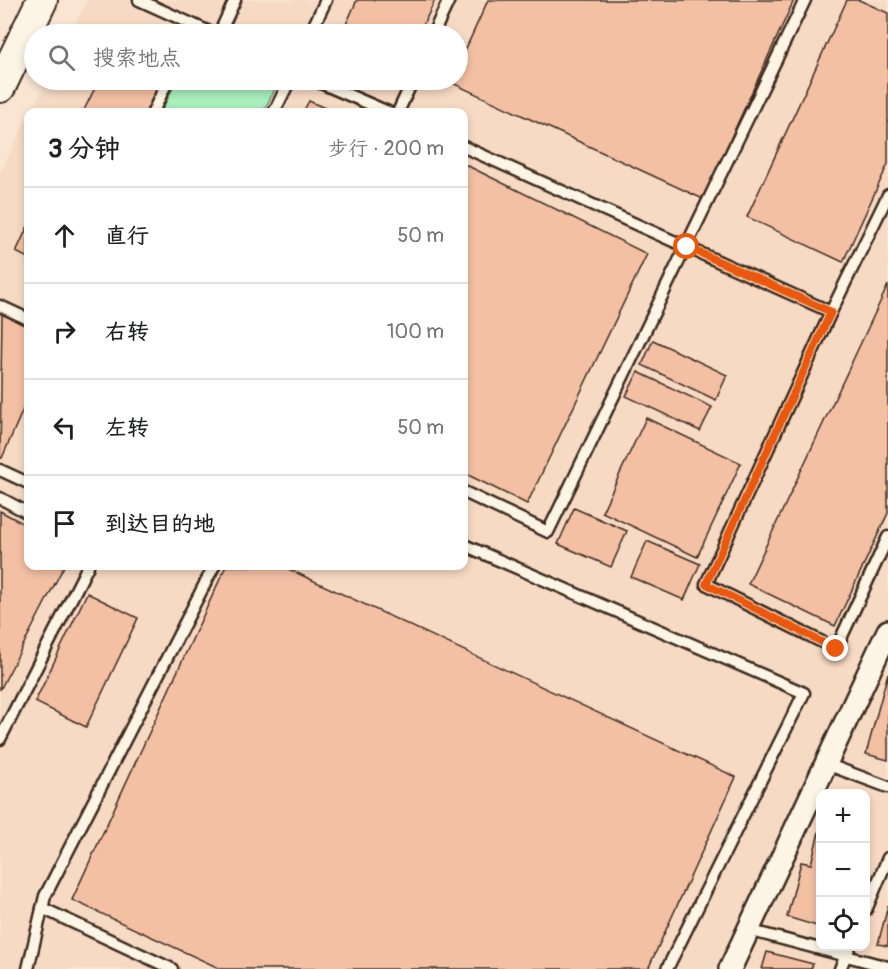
<!DOCTYPE html>
<html lang="zh">
<head>
<meta charset="utf-8">
<style>
  body { margin:0; font-family:Pangolin,"LXGW WenKai TC",sans-serif; background:#f6f6f6; color:#202124 }
  .controls { position:absolute; right:18px; bottom:18px; display:grid; overflow:hidden; border-radius:12px; box-shadow:0 3px 9px #0003 }
  .controls button { width:54px; height:54px; display:grid; place-items:center; padding:0; border:0; border-bottom:2px solid #e0e0e0; background:#fff; color:#202124; font:30px sans-serif }
  .stop { position:absolute; width:18px; height:18px; margin:-14px; border:4px solid #ea580c; border-radius:50%; background:#fff }
  .stop.end { background:#ea580c; border-color:#fff; box-shadow:0 2px 6px #0008 }
  .list { margin:0; padding:0; list-style:none }
  h2 { display:flex; justify-content:space-between; align-items:center; height:78px; margin:0; padding:0 24px; font-size:26px }
  h2 small { font-size:20px; font-weight:400; color:#757577 }
  .list li { display:grid; grid-template-columns:39px 1fr auto; gap:18px; align-items:center; box-sizing:border-box; height:96px; padding:0 24px; border-top:2px solid #e0e0e0 }
  .list b { display:block; font-size:22px; white-space:nowrap }
  .list em { font-size:20px; font-style:normal; color:#757577 }
  .icon { flex:none; width:33px; height:33px; fill:none; stroke:currentColor; stroke-width:2; stroke-linecap:round; stroke-linejoin:round }
  .map { position:relative; flex:none; width:888px; height:969px; overflow:hidden }
  .search { position:absolute; background:#fff; box-shadow:0 3px 9px #0003; left:24px; top:24px; width:444px; height:66px; display:flex; align-items:center; gap:15px; box-sizing:border-box; padding:0 21px; border-radius:33px; color:#757577; font-size:22px }
  .panel { position:absolute; background:#fff; box-shadow:0 3px 9px #0003; left:24px; top:108px; width:444px; height:462px; border-radius:12px }
  .map>svg:first-child { display:block }
  .built { fill:#f7dac4; fill-rule:evenodd }
  .green { fill:#a8efbc; stroke:#728c6d; stroke-width:1.5 }
  .building { fill:#f3c0a4; stroke:#3b2a1e; stroke-width:1.5 }
  .lines { fill:none; stroke-linecap:round; stroke-linejoin:round }
  .lane-casing { stroke:#3b2a1e; stroke-width:15 }
  .street-casing { stroke:#3b2a1e; stroke-width:26 }
  .secondary-casing { stroke:#3b2a1e; stroke-width:34 }
  .lane { stroke:#fcf5e5; stroke-width:10 }
  .street { stroke:#fcf5e5; stroke-width:21 }
  .secondary { stroke:#fcf5e5; stroke-width:30 }
  .route { stroke:#ea580c; stroke-width:8 }
</style>
</head>
<body>
<div class="map">
<svg width="888" height="969" viewBox="0 0 888 969">
  <rect width="100%" height="100%" fill="#f9e5d2"/>
  <filter id="ink" filterUnits="userSpaceOnUse"><feTurbulence type="fractalNoise" baseFrequency=".0167" numOctaves="2"/><feDisplacementMap in="SourceGraphic" scale="12" xChannelSelector="R" yChannelSelector="G"/><feConvolveMatrix kernelMatrix="1 2 1 2 8 2 1 2 1" color-interpolation-filters="sRGB"/></filter>
  <g filter="url(#ink)">
    <!-- built -->
    <path class="built" d="M88 0H888V969H0V173L28 117V566H464V112H31L47 80H458V34H70ZM820 794H866V946H820Z"/>
    <!-- green -->
    <path class="green" d="M177 80H255L275 89 263 112H161Z"/>
    <!-- building -->
    <g class="building">
      <path d="M357 0H435L419 34H355L344 29Z"/>
      <path d="M488 0H794L703 199 450 82 451 80H458V66Z"/>
      <path d="M847 0H859L888 13V164L843 262 747 217Z"/>
      <path d="M99 80H162L146 112H83Z"/>
      <path d="M309 101 334 112H303Z"/>
      <path d="M464 164 647 254 527 504 464 473Z"/>
      <path d="M28 226V258L16 252Z"/>
      <path d="M888 285V513L835 626 748 584Z"/>
      <path d="M2 314 28 327V398L2 458H0Z"/>
      <path d="M653 340 727 375 716 400 642 365Z"/>
      <path d="M638 372 712 407 700 431 626 396Z"/>
      <path d="M646 418 741 463 697 557 602 512Z"/>
      <path d="M574 508 627 531 611 567 558 544Z"/>
      <path d="M0 511 28 526V566H64L0 690Z"/>
      <path d="M647 541 700 564 684 600 631 577Z"/>
      <path d="M226 566H282L736 777 648 969H221L72 900Z"/>
      <path d="M87 593 138 618 86 727 35 702Z"/>
      <path d="M888 673V760L866 754Z"/>
      <path d="M820 828V927L787 917 801 862 811 864Z"/>
      <path d="M888 906V946L878 944Z"/>
      <path d="M767 952 813 964 811 969H762Z"/>
    </g>
    <g class="lines">
      <!-- lane casing -->
      <g class="lane-casing">
        <g id="lane">
          <path d="M139 0 214 34"/>
          <path d="M219 34 235 0"/>
          <path d="M310 34 326 0"/>
          <path d="M433 34 449 0"/>
          <path d="M314 80 388 112"/>
          <path d="M153 112 168 80"/>
          <path d="M274 112 290 80"/>
          <path d="M398 112 413 80"/>
          <path d="M464 147 831 312 706 584 836 649 888 537"/>
          <path d="M0 306 28 319"/>
          <path d="M831 312 888 195"/>
          <path d="M0 470 28 483"/>
          <path d="M464 492 548 532 805 0"/>
          <path d="M0 498 28 513"/>
          <path d="M464 545 804 693 667 969"/>
          <path d="M0 739 88 566"/>
          <path d="M826 764 888 787"/>
          <path d="M42 908 172 969"/>
          <path d="M866 910 888 858"/>
          <path d="M748 930 888 967"/>
          <path d="M28 969 45 896 214 566"/>
          <path d="M840 969 850 946"/>
        </g>
      </g>
      <!-- street casing -->
      <g class="street-casing">
        <path id="street" d="M730 969 888 631"/>
      </g>
      <!-- secondary casing -->
      <g class="secondary-casing">
        <path id="secondary" d="M0 87 42 0"/>
      </g>
      <!-- lane -->
      <use href="#lane" class="lane"/>
      <!-- street -->
      <use href="#street" class="street"/>
      <!-- secondary -->
      <use href="#secondary" class="secondary"/>
    </g>
  </g>
  <g class="lines" filter="url(#ink)">
    <!-- route -->
    <path class="route" d="M687 247 831 312 706 584 836 649"/>
  </g>
</svg>
<div class="controls">
<button>+</button>
<button>−</button>
<button><svg class="icon" aria-label="locate" viewBox="0 0 24 24"><circle cx="12" cy="12" r="6"/><path d="M12 2v4M12 18v4M2 12h4M18 12h4"/></svg></button>
</div>
<div class="stop" style="left:687px;top:247px"></div>
<div class="stop end" style="left:836px;top:649px"></div>
<div class="search"><svg class="icon" aria-label="search" viewBox="0 0 24 24"><circle cx="10" cy="10" r="6"/><path d="M15 15l6 6"/></svg>搜索地点</div>
<section class="panel">
<h2>3 分钟<small>步行 · 200 m</small></h2>
<ul class="list">
<li><svg class="icon" aria-label="ahead" viewBox="0 0 24 24"><path d="M12 20V5M6 11l6-6 6 6"/></svg><div><b>直行</b></div><em>50 m</em></li>
<li><svg class="icon" aria-label="right" viewBox="0 0 24 24"><path d="M7 20v-9h11M14 6l5 5-5 5"/></svg><div><b>右转</b></div><em>100 m</em></li>
<li><svg class="icon" aria-label="left" viewBox="0 0 24 24"><path d="M17 20v-9H6M10 6l-5 5 5 5"/></svg><div><b>左转</b></div><em>50 m</em></li>
<li><svg class="icon" aria-label="arrive" viewBox="0 0 24 24"><path d="M6 21V4h12l-3 4 3 4H6"/></svg><div><b>到达目的地</b></div></li>
</ul>
</section>
</div>
</body>
</html>
